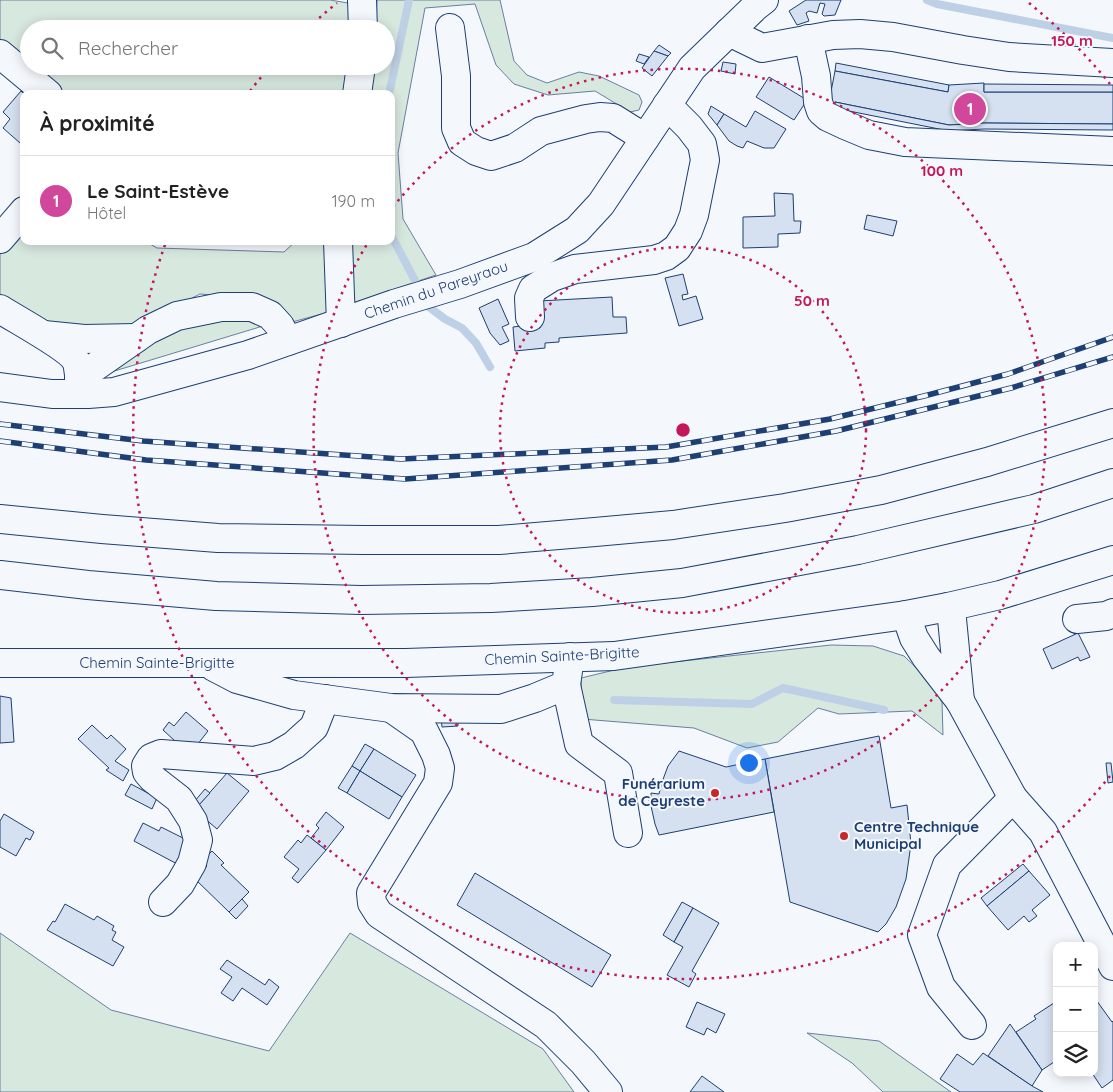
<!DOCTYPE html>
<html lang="fr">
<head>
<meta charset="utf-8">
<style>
  body { margin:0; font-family:Quicksand,sans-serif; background:#f6f6f6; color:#222 }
  .controls { position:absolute; right:15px; bottom:15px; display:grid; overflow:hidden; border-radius:10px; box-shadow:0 2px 12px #0003 }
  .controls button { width:45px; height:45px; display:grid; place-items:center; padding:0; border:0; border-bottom:1px solid #e0e0e0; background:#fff; color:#222; font:25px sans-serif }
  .you { position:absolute; left:748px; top:762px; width:18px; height:18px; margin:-12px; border:4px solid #fff; border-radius:50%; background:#1a73e8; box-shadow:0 0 0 8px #1a73e833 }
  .badge { display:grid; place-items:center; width:32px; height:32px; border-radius:50%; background:#0b8043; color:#fff; font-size:16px; font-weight:700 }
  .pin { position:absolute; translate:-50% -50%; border:2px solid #fff; box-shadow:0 1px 5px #0006 }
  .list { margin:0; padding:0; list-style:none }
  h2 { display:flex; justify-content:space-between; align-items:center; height:65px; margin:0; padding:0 20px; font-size:21px }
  h2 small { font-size:16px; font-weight:400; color:#767676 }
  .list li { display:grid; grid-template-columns:32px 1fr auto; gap:15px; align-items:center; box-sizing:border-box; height:90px; padding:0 20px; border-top:1px solid #e0e0e0 }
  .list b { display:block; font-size:19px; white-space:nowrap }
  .list p { margin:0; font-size:16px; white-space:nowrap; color:#767676 }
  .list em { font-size:16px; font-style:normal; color:#767676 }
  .icon { flex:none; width:28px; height:28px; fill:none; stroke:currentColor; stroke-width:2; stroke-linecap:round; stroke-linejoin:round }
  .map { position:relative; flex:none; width:1113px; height:1092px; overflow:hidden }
  .search { position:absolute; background:#fff; box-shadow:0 2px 12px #0003; left:20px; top:20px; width:375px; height:55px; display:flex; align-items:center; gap:12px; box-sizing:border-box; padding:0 18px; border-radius:28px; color:#767676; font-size:19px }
  .panel { position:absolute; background:#fff; box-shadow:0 2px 12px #0003; left:20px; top:90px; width:375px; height:155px; border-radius:10px }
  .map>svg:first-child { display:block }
  .green { fill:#d7e8df; stroke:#687fa3 }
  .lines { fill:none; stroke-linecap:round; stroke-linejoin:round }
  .stream { stroke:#bed0e5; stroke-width:8 }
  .building { fill:#d5e0f0; stroke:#1d3f73 }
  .minor-casing { stroke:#1d3f73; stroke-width:30 }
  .highway-casing { stroke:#1d3f73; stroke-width:30 }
  .minor { stroke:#f4f7fb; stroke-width:28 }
  .highway { stroke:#f4f7fb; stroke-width:28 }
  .rail-casing { stroke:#1d3f73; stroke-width:5.5 }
  .rail { stroke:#f4f7fb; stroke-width:4; stroke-dasharray:11; stroke-linecap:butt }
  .ring { fill:none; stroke:#c2185b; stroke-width:2.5; stroke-dasharray:2.5 5 }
  .poi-dot { fill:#c62828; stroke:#f4f7fb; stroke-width:2 }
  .labels { text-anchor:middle; stroke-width:4; stroke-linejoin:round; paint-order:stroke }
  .street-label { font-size:15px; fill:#1d3f73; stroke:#f4f7fb }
  .poi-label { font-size:15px; font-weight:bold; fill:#1d3f73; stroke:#f4f7fb; text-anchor:end }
  .centre { fill:#c2185b; stroke:#f4f7fb; stroke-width:2.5 }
  .ring-label { font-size:15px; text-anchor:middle; font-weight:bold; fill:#c2185b; stroke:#f4f7fb; stroke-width:4; stroke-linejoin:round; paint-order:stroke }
</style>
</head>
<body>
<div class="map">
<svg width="1113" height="1092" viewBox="0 0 1113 1092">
  <rect width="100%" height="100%" fill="#f4f7fb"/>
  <!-- green -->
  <g class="green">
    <path d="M0 0H330L354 4 352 29H29V66H348L345 94H57L0 43Z"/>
    <path d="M377 0H500L514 61 527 75 547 83 579 72 599 76 639 95 642 102 639 110 630 112 595 91 548 95 514 84 496 65 475 4 425 8 398 153 403 219 436 275 350 304V241H391V94H370L374 66H386V29H376Z"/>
    <path d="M24 220V241H145L157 248 284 252 296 241H326L329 312 292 322 255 298 200 294 137 326 46 327 0 300V249Z"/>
    <path d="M251 317 263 326 98 376 181 323Z"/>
    <path d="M831 645 873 646 904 656 927 678 942 702 943 735 912 711 839 714 818 708 778 742 747 748 694 728 582 719 581 678 627 667Z"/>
    <path d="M0 933 111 1010 269 1051 350 933 543 1049 574 1092H0Z"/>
    <path d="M807 1033 879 1041 951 1092H883L852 1063Z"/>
  </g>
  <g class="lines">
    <!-- stream -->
    <g class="stream">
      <path d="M927 0 937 4 1113 38"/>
      <path d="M389 94 409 0"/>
      <path d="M391 235 429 307 445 319 462 328 476 343 490 367"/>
      <path d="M614 700 752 704 783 688 884 710"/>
    </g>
  </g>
  <!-- building -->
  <g class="building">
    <path d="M806 0H841L835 15 824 16 822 14 825 4 820 3 817 13 809 11 806 13 809 21 797 25 789 11Z"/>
    <path d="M659 45 671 53 668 56 654 51Z"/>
    <path d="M654 51 668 56 652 76 642 68Z"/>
    <path d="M639 54 649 57 644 64 636 61Z"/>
    <path d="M723 62 736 64 735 74 721 71Z"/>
    <path d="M836 63 949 85 948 92 835 71Z"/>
    <path d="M835 71 948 92 949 85 984 83V92H1113V124L984 123 949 125 835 102 834 108 828 107Z"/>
    <path d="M769 77 807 100 794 120 756 97Z"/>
    <path d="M984 84 1113 85V92H984Z"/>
    <path d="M21 91 24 94V140L20 143 3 128 10 119 3 112Z"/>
    <path d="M835 102 949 125 984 123 1113 124V130L984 129 949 131 834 108Z"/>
    <path d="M711 106 724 114 717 125 708 114Z"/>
    <path d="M755 111 786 129 774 148H764L747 141 743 148 737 146 729 141 717 125 724 114 746 127Z"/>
    <path d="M774 193 793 194 794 221H801L800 233 778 234V247L743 248V217L775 216Z"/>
    <path d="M867 215 897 221 893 236 864 229Z"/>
    <path d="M683 274 688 294 682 295 683 300 696 296 703 319 679 326 665 278Z"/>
    <path d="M612 297 613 317H626L627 333 559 338V342L545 343V348L515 351 513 327 529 325 533 329 540 328 539 301Z"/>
    <path d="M498 299 509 324 502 327 509 341 500 345 490 333 479 308Z"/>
    <path d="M1078 633 1090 657 1080 661 1078 657 1052 669 1043 649Z"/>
    <path d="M0 696 11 698 14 742 0 743Z"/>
    <path d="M186 712 208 731 197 745 194 742 186 751 163 730 169 722 174 726Z"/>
    <path d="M458 717V726L442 727 441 718Z"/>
    <path d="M92 725 107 739 111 735 126 749 115 761 129 770 123 781 106 770 109 768 78 739Z"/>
    <path d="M879 736 891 808 907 805 911 844 906 879 896 907 886 924 878 932 790 902 765 759Z"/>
    <path d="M365 744 374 749 360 771 352 766Z"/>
    <path d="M374 749 416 775 402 797 360 771Z"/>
    <path d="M679 751 726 767 765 759 774 812 659 835 655 824 651 806V793L659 794 662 782 668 766Z"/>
    <path d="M1106 763H1111L1113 782 1108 783Z"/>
    <path d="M352 766 360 771 347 793 338 788Z"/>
    <path d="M360 771 402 797 389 819 347 793Z"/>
    <path d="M227 773 249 791 217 829 203 817 197 807Z"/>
    <path d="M131 784 157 798 152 809 125 795Z"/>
    <path d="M205 789 210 793 197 807 194 802Z"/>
    <path d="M326 812 344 827 326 850 311 838 319 828 316 825Z"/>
    <path d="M4 814 34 832 30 840 26 838 16 856 0 847V821Z"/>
    <path d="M143 823 159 831 161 827 191 842 179 865 134 841Z"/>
    <path d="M307 835 326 850 298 883 292 878 299 869 284 857 298 840 301 843Z"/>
    <path d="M212 851 224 863 221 865 249 892 229 912 195 879 207 866 202 861Z"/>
    <path d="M1023 864 1029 871 987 906 981 898Z"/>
    <path d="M1029 871 1050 895 1032 910 1037 916 1029 922 1024 916 1008 930 987 906Z"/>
    <path d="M475 873 611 955 592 987 457 905Z"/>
    <path d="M242 899 248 906 236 919 229 912Z"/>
    <path d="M682 902 693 908 674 942 663 935Z"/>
    <path d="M65 904 94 920 97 916 114 926 112 930 116 932 112 940 124 947 113 966 47 930 53 921 55 922Z"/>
    <path d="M693 908 719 923 692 971 696 974 689 987 667 975 683 947 674 942Z"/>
    <path d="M227 960 265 985 269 979 279 987 267 1005 242 988 233 1001 221 993 232 977 220 969Z"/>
    <path d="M1094 997 1112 1022 1113 1021V1080L1102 1088 1092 1073H1094Z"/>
    <path d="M1057 1001V1060L1042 1070 1016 1032 1036 1019 1034 1016Z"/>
    <path d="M697 1002 725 1014 716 1033 707 1028 704 1035 686 1027Z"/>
    <path d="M1010 1024 1042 1070 1032 1086 988 1056Z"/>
    <path d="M983 1053 1032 1086 1043 1092H960L940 1079 957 1054 973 1065Z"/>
    <path d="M702 1076 724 1092H690Z"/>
  </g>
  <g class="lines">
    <!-- minor casing -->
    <g class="minor-casing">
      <g id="minor">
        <path d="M362 0 363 29"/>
        <path d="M450 28 456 76V128L462 142 476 151 491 156 515 148 541 131 586 119 600 117 613 118 645 138"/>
        <path d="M729 32 762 48 833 35 860 34 893 37 963 50 1009 57 1113 63"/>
        <path d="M808 39 816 76 818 102 821 111 828 117 845 125 869 135 905 142 1113 151"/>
        <path d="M0 54 48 94"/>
        <path d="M357 94 361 66"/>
        <path d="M0 239 24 211"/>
        <path d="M338 241 341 323"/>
        <path d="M0 309C15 319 72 349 77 363 79 370 80 386 81 394"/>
        <path d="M530 317 529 298 533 289 552 277 575 269 654 260 666 256 677 248 688 231 694 215 705 160 702 144 689 127 667 105"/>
        <path d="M44 335 84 339 136 338"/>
        <path d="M79 378 148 330 177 316 221 307H252L270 315 280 326 288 341"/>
        <path d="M0 387 52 394H88L114 392 248 355 394 304 460 284 534 257 577 230 601 204 692 68 755 7 764 0"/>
        <path d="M906 615 914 638 926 657 960 701 952 619 948 607"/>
        <path d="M1077 619 1106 616 1113 613"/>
        <path d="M0 663H406L614 656 906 615 948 607 1000 595 1113 560"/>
        <path d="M214 667 237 679 294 695 391 708 501 709 535 698 566 685 570 657"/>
        <path d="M566 685 579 744 618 773 628 833"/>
        <path d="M960 701 1013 798 1043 832 1113 966"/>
        <path d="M391 708 424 731 436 755 440 768 438 783 371 893 372 903 379 914 546 1025 583 1062 608 1092"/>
        <path d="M163 902 180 884 192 863 198 840 193 821 179 799 152 778 147 772 146 766 151 758 161 754 254 761 275 756 294 745 314 727 325 699"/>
        <path d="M972 1025 941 987 922 935 947 865 1013 798"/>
      </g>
    </g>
    <!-- highway casing -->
    <g class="highway-casing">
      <g id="highway">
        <path d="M0 519 102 529 218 538 364 540H499L595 532 673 525 785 508 881 490 987 462 1113 423"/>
        <path d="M0 575 88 585 216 596 361 600 491 598 592 592 682 583 858 550 1034 509 1113 483"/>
      </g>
    </g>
    <!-- minor -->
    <use href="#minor" class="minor"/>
    <!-- highway -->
    <use href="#highway" class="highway"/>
    <!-- rail casing -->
    <g class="rail-casing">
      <g id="rail">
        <path d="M0 424 143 441 401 459 666 447 830 419 924 396 1008 374 1113 337"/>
        <path d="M0 441 146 460 405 479 672 460 836 431 1011 388 1113 357"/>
      </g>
    </g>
    <!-- rail -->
    <use href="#rail" class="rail"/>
  </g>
  <!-- distance rings -->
  <g class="ring">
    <circle cx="683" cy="430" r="183"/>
    <path d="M393 207A366 366 0 1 1 369 241"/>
    <path d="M1110 776A550 550 0 0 1 166 242M250 91A550 550 0 0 1 268 69M308 28A550 550 0 0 1 337 3M1029 3A550 550 0 0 1 1110 84"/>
  </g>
  <!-- markers -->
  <g class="poi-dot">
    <circle cx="715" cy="793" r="5"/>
    <circle cx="844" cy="836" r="5"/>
  </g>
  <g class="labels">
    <!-- street labels -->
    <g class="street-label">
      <text transform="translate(436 290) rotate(-19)" y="5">Chemin du Pareyraou</text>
      <text transform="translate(562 656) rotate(-3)" y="5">Chemin Sainte-Brigitte</text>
      <text x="157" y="668">Chemin Sainte-Brigitte</text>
    </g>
    <!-- poi labels -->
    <g class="poi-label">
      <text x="705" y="789">Funérarium<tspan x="705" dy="17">de Ceyreste</tspan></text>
      <text x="854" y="832" text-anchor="start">Centre Technique<tspan x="854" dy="17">Municipal</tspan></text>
    </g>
  </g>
  <circle cx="683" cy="430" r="8" class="centre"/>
  <g class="ring-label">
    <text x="1072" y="46">150 m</text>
    <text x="942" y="176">100 m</text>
    <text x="812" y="306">50 m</text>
  </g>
</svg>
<div class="controls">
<button>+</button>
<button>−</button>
<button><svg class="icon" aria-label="layers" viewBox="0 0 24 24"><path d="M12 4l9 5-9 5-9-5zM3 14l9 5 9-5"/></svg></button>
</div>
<div class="you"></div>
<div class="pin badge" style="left:970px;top:109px;background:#d1479c">1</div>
<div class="search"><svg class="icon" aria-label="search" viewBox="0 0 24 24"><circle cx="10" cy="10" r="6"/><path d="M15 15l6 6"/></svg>Rechercher</div>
<section class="panel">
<h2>À proximité<small></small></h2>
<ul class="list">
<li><span class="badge" style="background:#d1479c">1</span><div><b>Le Saint-Estève</b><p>Hôtel</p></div><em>190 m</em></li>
</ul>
</section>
</div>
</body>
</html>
